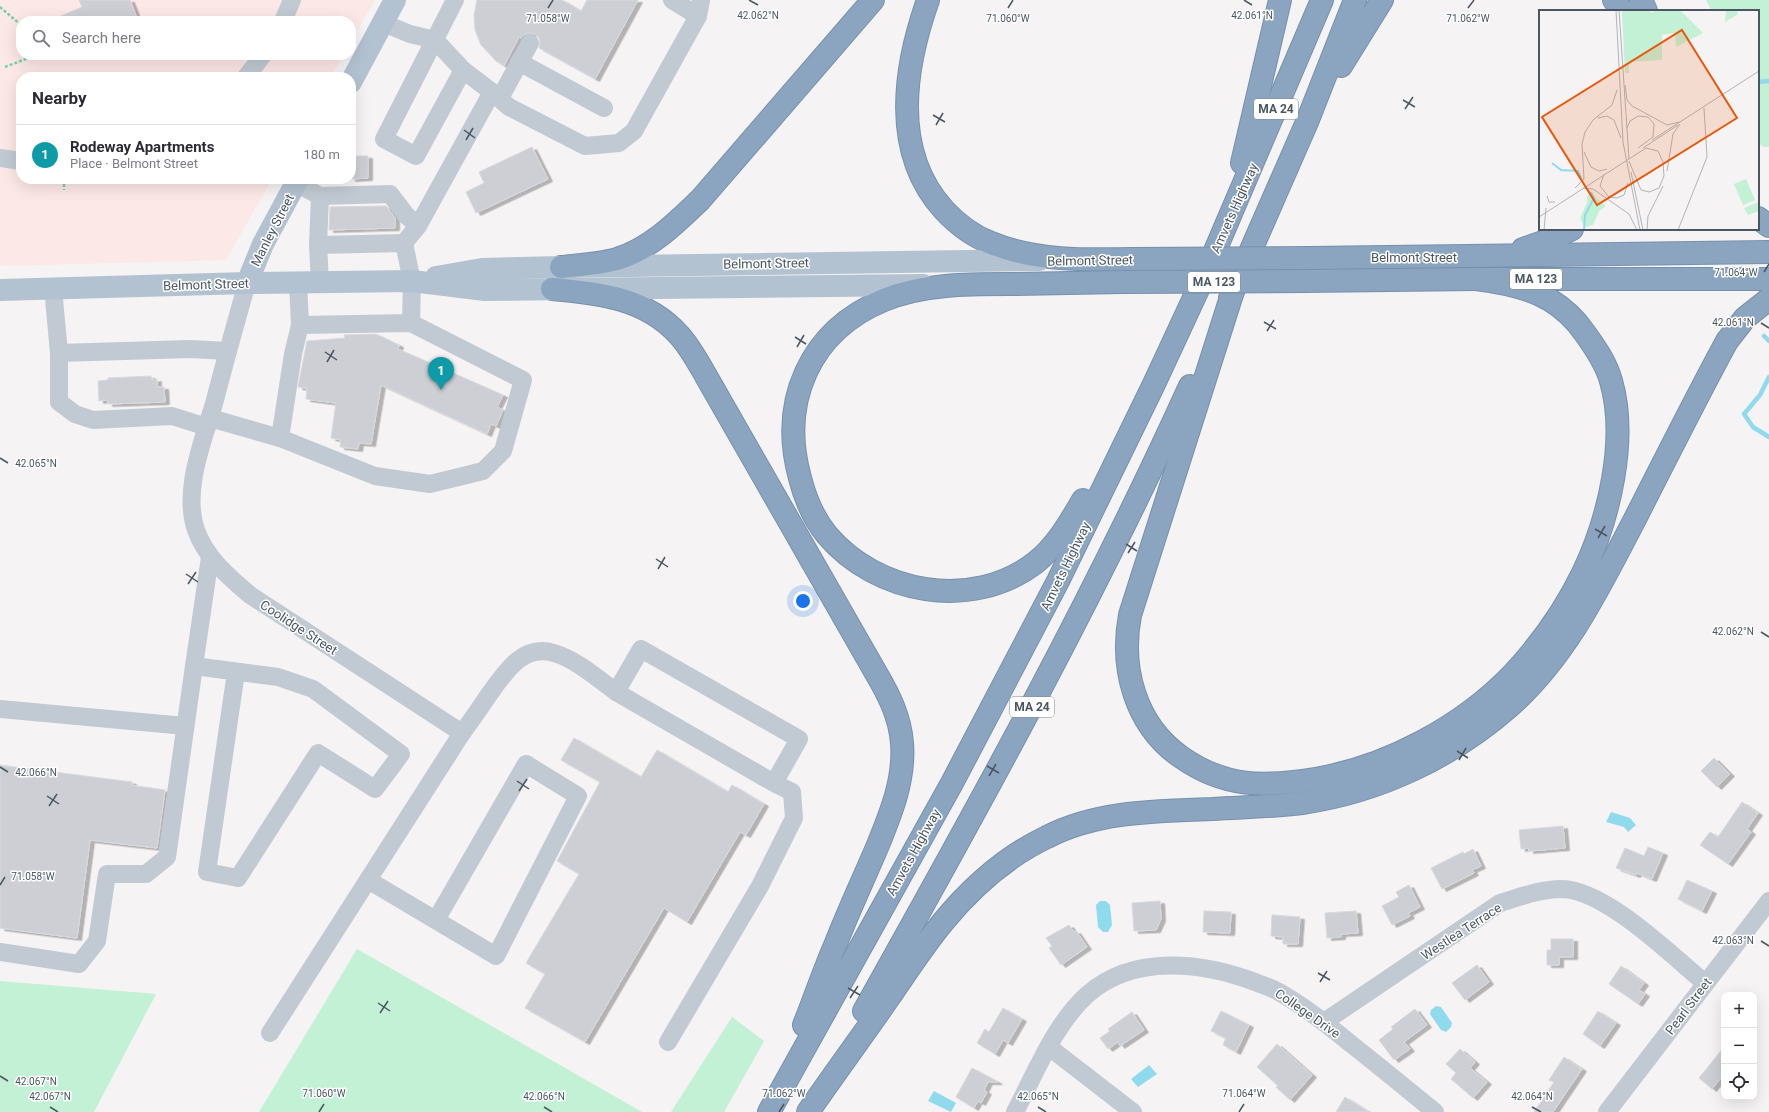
<!DOCTYPE html>
<html lang="en">
<head>
<meta charset="utf-8">
<style>
  body { margin:0; font-family:Roboto,sans-serif; background:#f7f7f7; color:#2b2b33 }
  .controls { position:absolute; right:12px; bottom:12px; display:grid; overflow:hidden; border-radius:8px; box-shadow:0 4px 16px #0002 }
  .controls button { width:36px; height:36px; display:grid; place-items:center; padding:0; border:0; border-bottom:1px solid #e1e1e2; background:#fff; color:#2b2b33; font:20px sans-serif }
  .you { position:absolute; left:803px; top:601px; width:14px; height:14px; margin:-10px; border:3px solid #fff; border-radius:50%; background:#1a73e8; box-shadow:0 0 0 6px #1a73e833 }
  .badge { display:grid; place-items:center; width:26px; height:26px; border-radius:50%; background:#1a73e8; color:#fff; font-size:13px; font-weight:700 }
  .pin { position:absolute; translate:-50% -33px; filter:drop-shadow(0 1px 2px #0008) }
  .pin::after { content:''; position:absolute; top:21px; width:14px; height:12px; background:inherit; clip-path:polygon(0 0,100% 0,50% 100%) }
  .list { margin:0; padding:0; list-style:none }
  h2 { display:flex; justify-content:space-between; align-items:center; height:52px; margin:0; padding:0 16px; font-size:17px }
  h2 small { font-size:13px; font-weight:400; color:#7c7c81 }
  .list li { display:grid; grid-template-columns:26px 1fr auto; gap:12px; align-items:center; box-sizing:border-box; height:60px; padding:0 16px; border-top:1px solid #e1e1e2 }
  .list b { display:block; font-size:15px; white-space:nowrap }
  .list p { margin:0; font-size:13px; white-space:nowrap; color:#7c7c81 }
  .list em { font-size:13px; font-style:normal; color:#7c7c81 }
  .icon { flex:none; width:22px; height:22px; fill:none; stroke:currentColor; stroke-width:2; stroke-linecap:round; stroke-linejoin:round }
  .map { position:relative; flex:none; width:1769px; height:1112px; overflow:hidden }
  .search { position:absolute; background:#fff; box-shadow:0 4px 16px #0002; left:16px; top:16px; width:340px; height:44px; display:flex; align-items:center; gap:10px; box-sizing:border-box; padding:0 14px; border-radius:16px; color:#7c7c81; font-size:15px }
  .panel { position:absolute; background:#fff; box-shadow:0 4px 16px #0002; left:16px; top:72px; width:340px; height:112px; border-radius:16px }
  .map>svg:first-child { display:block }
  .medical { fill:#fce8e6 }
  .green { fill:#c3f1d5 }
  .water { fill:#90daee }
  .lines { fill:none; stroke-linecap:round; stroke-linejoin:round }
  .stream { stroke:#90daee; stroke-width:4.5 }
  .building { fill:#cdcfd5; stroke:#d7d9de; filter:url(#shadow) }
  .highway-casing { stroke:#7690ad; stroke-width:24 }
  .path { stroke:#7ad0a6; stroke-width:2.5; stroke-dasharray:3 2; stroke-linecap:butt }
  .minor { stroke:#c1cad2; stroke-width:18 }
  .major { stroke:#b3c2d1; stroke-width:22 }
  .highway { stroke:#8ba5c1; stroke-width:22 }
  .highway-bridge-casing { stroke:#7690ad; stroke-width:24; stroke-linecap:butt }
  .highway-bridge { stroke:#8ba5c1; stroke-width:22 }
  .ticks { fill:none; stroke:#4a5661; stroke-width:1.5 }
  .labels { text-anchor:middle; stroke-width:3; stroke-linejoin:round; paint-order:stroke }
  .shield { fill:#fff; stroke:#808990; stroke-width:1 }
  .shield-label { font-size:12px; font-weight:bold; fill:#4a5661 }
  .street-label { font-size:13px; fill:#4a5661; stroke:#fff }
  .inset-river { fill:none; stroke:#90daee; stroke-width:2 }
  .inset-road { fill:none; stroke:#b1b4b9; stroke-width:1 }
  .view { fill:#e8590c; fill-opacity:0.15; stroke:#e8590c; stroke-width:2 }
  .inset-edge { fill:none; stroke:#4a5661; stroke-width:2 }
  .ticks-label { font-size:10px; text-anchor:middle; fill:#4a5661; stroke:#fff; stroke-width:3; stroke-linejoin:round; paint-order:stroke }
</style>
</head>
<body>
<div class="map">
<svg width="1769" height="1112" viewBox="0 0 1769 1112">
  <defs>
    <filter id="shadow"><feDropShadow dx="4.5" dy="2.5" stdDeviation="0" flood-color="#0004"/></filter>
  </defs>
  <rect width="100%" height="100%" fill="#f5f3f3"/>
  <!-- medical -->
  <path class="medical" d="M0 0H375L351 41V21H21V55H343L331 77H21V179H272L226 260 0 266Z"/>
  <!-- green -->
  <g class="green">
    <path d="M1706 0H1769V147H1764L1758 143V11H1712Z"/>
    <path d="M357 949 642 1112H259Z"/>
    <path d="M0 981 156 994 94 1112H0Z"/>
    <path d="M732 1017 764 1041 724 1112H671Z"/>
  </g>
  <!-- water -->
  <g class="water">
    <path d="M1611 812 1630 818 1636 825 1628 832 1624 827 1606 822Z"/>
    <path d="M1100 901H1106L1110 905 1112 925 1108 932H1103L1098 927 1096 905Z"/>
    <path d="M1436 1006 1441 1007 1452 1023 1451 1027 1446 1032 1441 1030 1430 1014 1431 1010Z"/>
    <path d="M1149 1065 1157 1074 1138 1087 1131 1079Z"/>
    <path d="M934 1091 956 1103 951 1112 928 1101Z"/>
  </g>
  <g class="lines">
    <!-- stream -->
    <g class="stream">
      <path d="M1758 82 1769 81"/>
      <path d="M1764 336 1769 341"/>
      <path d="M1769 377 1760 395 1744 414 1753 427 1769 437"/>
    </g>
  </g>
  <!-- building -->
  <g class="building">
    <path d="M79 0H130L138 21H49L82 7Z"/>
    <path d="M477 0H562L581 11 587 0H638L595 79 539 48 540 43 539 38 535 34 530 33 525 34 521 38 519 37 504 66 496 61 481 45 475 30 474 15Z"/>
    <path d="M532 147 548 179 476 213 466 192 484 183 479 172Z"/>
    <path d="M351 156H368V178L351 179Z"/>
    <path d="M386 206 395 218V228L329 230 330 207Z"/>
    <path d="M376 334 399 345 398 349 503 395 497 407 503 410 496 426 491 424 487 434 381 385 371 444 359 443 358 449 340 447 341 440 331 438 336 403 306 399 307 388 298 387 307 341 345 338 344 335Z"/>
    <path d="M151 376 152 380 157 379V387H164L165 402 108 404V400L99 401 98 381 108 380V378Z"/>
    <path d="M574 738 641 777 657 750 728 792 732 785 764 804 746 835 740 832 687 922 664 908 585 1042 525 1008 545 974 526 963 579 874 557 861 600 782 561 760Z"/>
    <path d="M1714 758 1730 774 1717 787 1701 771Z"/>
    <path d="M0 765 132 782 131 785 165 790 157 848 90 840 77 938 0 928Z"/>
    <path d="M1742 802 1758 813 1747 829 1751 832 1728 864 1700 845 1710 832 1718 837Z"/>
    <path d="M1563 826 1565 848 1529 851V848L1521 849 1519 830Z"/>
    <path d="M1648 847 1663 853 1652 879 1637 873 1636 875 1616 868 1625 848 1644 856Z"/>
    <path d="M1473 849 1481 866 1472 870 1474 873 1442 889 1431 868 1463 852 1464 854Z"/>
    <path d="M1687 880 1712 891 1702 911 1678 899Z"/>
    <path d="M1409 885 1420 907 1408 913 1410 916 1392 925 1382 906 1399 897 1396 892Z"/>
    <path d="M1160 901 1161 919 1156 930 1134 931 1132 903Z"/>
    <path d="M1204 911 1231 912 1230 933 1203 932Z"/>
    <path d="M1356 911 1358 933 1341 934V937L1327 938 1325 913Z"/>
    <path d="M1272 915 1300 917 1298 944H1283V937L1271 936Z"/>
    <path d="M1069 925 1074 932 1076 931 1087 947 1061 965 1049 948 1052 946 1046 938Z"/>
    <path d="M1551 939H1573V957H1559V965H1547V950H1551Z"/>
    <path d="M1477 965 1489 982 1465 1000 1452 983Z"/>
    <path d="M1621 966 1644 983 1639 990 1645 994 1638 1004 1609 984Z"/>
    <path d="M1003 1008 1022 1019 1008 1043 1003 1040 995 1054 977 1043 985 1029 989 1032Z"/>
    <path d="M1415 1009 1427 1025 1404 1042 1410 1049 1394 1060 1379 1040 1393 1029 1391 1027Z"/>
    <path d="M1221 1011 1249 1025 1236 1052 1223 1045 1226 1038 1211 1031Z"/>
    <path d="M1598 1011 1616 1023 1600 1046 1583 1034Z"/>
    <path d="M1132 1012 1144 1030 1120 1046 1118 1042 1108 1049 1100 1038 1110 1031 1108 1029Z"/>
    <path d="M1277 1044 1312 1075 1290 1100 1276 1087 1278 1086 1257 1067Z"/>
    <path d="M1724 1047V1074L1712 1089 1699 1078Z"/>
    <path d="M1460 1049 1475 1062 1470 1068 1487 1082 1473 1098 1451 1079 1456 1073 1446 1064Z"/>
    <path d="M1564 1057 1582 1069 1553 1112H1534L1554 1082 1549 1080Z"/>
    <path d="M972 1068 998 1082H988L984 1090 987 1092 981 1103 978 1101 974 1108 956 1097Z"/>
    <path d="M1345 1097 1369 1112H1336Z"/>
  </g>
  <g class="lines">
    <!-- highway casing -->
    <g class="highway-casing">
      <g id="highway">
        <path d="M928 0C904 68 891 152 944 210 957 224 973 236 991 243 1035 261 1085 260 1132 259"/>
        <path d="M1614 0 1623 11"/>
        <path d="M1641 0 1646 11"/>
        <path d="M1341 66 1382 0"/>
        <path d="M1242 163 1280 0"/>
        <path d="M1758 218 1769 226"/>
        <path d="M1523 249 1554 238 1572 229"/>
        <path d="M1309 258 1769 252"/>
        <path d="M561 267C580 265 599 264 617 259 650 249 676 223 700 200L873 0"/>
        <path d="M1303 281 1476 279H1769"/>
        <path d="M552 289C599 293 646 298 679 335 690 347 698 362 706 376L876 673C889 695 900 717 902 743 905 779 891 813 878 845 864 878 849 910 836 943 824 970 815 998 804 1025"/>
        <path d="M1233 291 1130 615C1120 668 1135 725 1181 757 1225 788 1264 787 1315 779 1387 767 1462 727 1513 674 1541 644 1565 610 1583 573 1609 519 1628 439 1611 381 1606 363 1595 347 1584 332 1575 319 1563 308 1550 300 1528 287 1501 282 1476 279"/>
        <path d="M1230 298 1307 122 1355 0"/>
        <path d="M1083 500C1070 522 1057 546 1035 563 972 611 877 594 827 535 814 519 805 498 800 478 779 402 809 331 884 300 924 283 974 284 1016 284 1053 283 1089 283 1125 282"/>
        <path d="M864 1011C979 806 1093 600 1190 386"/>
        <path d="M769 1112 952 783 1058 581 1154 384 1206 272 1322 0"/>
        <path d="M808 1112C835 1073 863 1035 890 996 907 971 924 945 943 922 971 888 1007 856 1047 837 1097 811 1157 811 1212 809 1242 807 1272 807 1302 803 1379 792 1452 757 1510 706 1567 655 1600 586 1635 519 1665 460 1695 400 1727 341L1745 318 1769 299"/>
      </g>
    </g>
    <!-- path -->
    <g class="path">
      <path d="M0 7 21 25"/>
      <path d="M5 67 36 55"/>
      <path d="M64 179V190"/>
    </g>
    <!-- minor -->
    <g class="minor">
      <path d="M455 0 384 139 416 156 463 70"/>
      <path d="M672 0 698 16"/>
      <path d="M283 21 292 0"/>
      <path d="M383 23 410 34 435 40 463 70 492 92 509 107 585 146 619 143 634 131 698 16 701 0"/>
      <path d="M519 62 604 108"/>
      <path d="M246 77 263 55"/>
      <path d="M500 98 530 43"/>
      <path d="M0 158 21 161"/>
      <path d="M296 183 320 196 318 245 320 282"/>
      <path d="M320 196 390 194 406 215 418 226"/>
      <path d="M318 245 404 243"/>
      <path d="M298 282 300 325 293 354 280 438 375 476 430 484 483 471 503 451 523 380 411 323 300 325"/>
      <path d="M247 283C236 322 225 361 215 400 204 439 182 490 196 530 206 558 228 576 250 595L462 733C471 721 480 708 488 696 504 674 522 643 554 653 577 660 597 678 616 692"/>
      <path d="M53 288 59 353V402L75 414 93 420 172 416 207 427"/>
      <path d="M411 323 412 281 404 243 418 226 492 92"/>
      <path d="M59 353 190 349 228 351"/>
      <path d="M210 418 280 438"/>
      <path d="M210 557 194 666 278 677 313 689 401 754 375 789 318 753 238 878 207 872 236 672"/>
      <path d="M0 709 185 726"/>
      <path d="M368 880 496 956 578 796 526 764 436 920"/>
      <path d="M0 952 79 964 97 941 107 874H146L167 857 194 666"/>
      <path d="M1324 1022 1500 903C1520 897 1540 889 1562 889 1606 890 1671 955 1705 983"/>
      <path d="M270 1033 462 733"/>
      <path d="M668 1042 760 886 794 818 792 792 774 783 616 692 641 649 799 739 774 783"/>
      <path d="M1049 1047 1133 1112"/>
      <path d="M1015 1112C1035 1074 1055 1023 1088 994 1134 954 1202 962 1255 982 1262 985 1270 987 1277 991 1303 1005 1328 1025 1351 1044 1379 1066 1407 1089 1435 1112"/>
      <path d="M1607 1112 1769 901"/>
    </g>
    <!-- major -->
    <g class="major">
      <path d="M351 82 395 0"/>
      <path d="M436 277 482 269 561 267 1039 260"/>
      <path d="M247 283 263 244 298 179"/>
      <path d="M0 290 247 283 412 281 485 290 923 285"/>
    </g>
    <!-- highway -->
    <use href="#highway" class="highway"/>
    <!-- highway-bridge casing -->
    <g class="highway-bridge-casing">
      <g id="highway-bridge">
        <path d="M1132 259 1309 258"/>
        <path d="M1125 282 1303 281"/>
      </g>
    </g>
    <!-- highway-bridge -->
    <use href="#highway-bridge" class="highway-bridge"/>
  </g>
  <!-- ticks -->
  <path class="ticks" d="M749 0 758 5M1244 0 1252 5M548 8 553 0M1008 8 1013 0M1468 8 1474 0M1403 100 1415 107M1405 109 1413 97M933 115 945 122M936 125 943 113M464 130 475 138M466 140 473 128M1764 272 1769 264M1264 322 1276 329M1761 323 1769 328M1267 331 1274 320M795 337 806 344M797 347 804 335M325 352 337 360M327 362 334 350M0 458 8 463M1595 529 1607 536M1598 538 1605 526M1126 544 1137 551M1128 553 1135 542M656 559 668 567M658 569 665 557M186 574 198 582M188 584 196 572M1761 632 1769 637M1457 751 1468 758M1459 760 1466 748M987 766 999 773M0 767 8 772M989 776 996 764M517 781 529 789M519 791 527 779M47 796 59 804M49 806 57 794M0 885 5 877M1761 941 1769 946M1318 973 1330 980M1320 982 1327 971M848 988 860 995M850 998 858 986M378 1003 390 1011M380 1013 388 1001M0 1076 8 1081M50 1107 58 1112M544 1107 552 1112M1038 1107 1046 1112M1532 1107 1541 1112M319 1112 324 1104M779 1112 784 1104M1239 1112 1244 1104"/>
  <g class="labels">
    <!-- shield labels -->
    <g class="shield">
      <rect x="1254" y="99" width="44" height="20" rx="3"/>
      <rect x="1510" y="269" width="52" height="20" rx="3"/>
      <rect x="1188" y="272" width="52" height="20" rx="3"/>
      <rect x="1010" y="697" width="44" height="20" rx="3"/>
    </g>
    <g class="shield-label">
      <text x="1276" y="113">MA 24</text>
      <text x="1536" y="283">MA 123</text>
      <text x="1214" y="286">MA 123</text>
      <text x="1032" y="711">MA 24</text>
    </g>
    <!-- street labels -->
    <g class="street-label">
      <text transform="translate(1234 208) rotate(-66)" y="5">Amvets Highway</text>
      <text transform="translate(272 230) rotate(-63)" y="5">Manley Street</text>
      <text x="1414" y="262">Belmont Street</text>
      <text transform="translate(1090 260) rotate(-1)" y="5">Belmont Street</text>
      <text transform="translate(766 263) rotate(-1)" y="5">Belmont Street</text>
      <text transform="translate(206 284) rotate(-2)" y="5">Belmont Street</text>
      <text transform="translate(1065 566) rotate(-64)" y="5">Amvets Highway</text>
      <text transform="translate(299 627) rotate(33)" y="5">Coolidge Street</text>
      <text transform="translate(913 852) rotate(-61)" y="5">Amvets Highway</text>
      <text transform="translate(1461 931) rotate(-33)" y="5">Westlea Terrace</text>
      <text transform="translate(1688 1006) rotate(-53)" y="5">Pearl Street</text>
      <text transform="translate(1308 1013) rotate(35)" y="5">College Drive</text>
    </g>
  </g>
  <!-- overview -->
  <g transform="translate(1539 10)">
    <rect width="220" height="220" fill="#f5f3f3"/>
    <path d="M83 0H110L113 3 116 0H141L164 23 137 37 136 23 123 25V50L90 52V63H86ZM187 0H198L199 4 186 12ZM207 169 216 190 204 195 195 174ZM51 183 67 196 60 201 54 215 46 217 41 208 48 193V187ZM220 192V201L209 205 205 198Z" fill="#c3f1d5"/>
    <path class="inset-river" d="M13 153 22 160 39 161 42 168M45 220 46 205 55 188 52 182"/>
    <path class="inset-road" d="M77 0 84 132 101 220M80 0 90 149M86 75 88 90 93 96 128 115 140 112M59 108 68 106 75 110 82 128M88 118 91 111 99 106 109 107 115 114 114 127 99 138M113 130 220 61M104 138 139 115M45 142 52 157 60 161 68 159M128 161 134 124 141 114M92 162 104 220M65 164 61 176 70 187 78 188 85 185 89 173M36 178 45 169 43 134 46 122 54 110 73 95 78 80M44 178 54 179 90 204 98 220M8 186 10 192H16M0 207 107 138 119 141 124 152 125 166 120 178 110 182 102 180 90 151M5 220 7 198M108 220 109 206 124 176M139 220 168 147 165 98"/>
    <path class="view" d="M143 20 198 108 58 195 3 107Z"/>
    <rect width="220" height="220" class="inset-edge"/>
  </g>
  <g class="ticks-label">
    <text x="758" y="19">42.062°N</text>
    <text x="1252" y="19">42.061°N</text>
    <text x="548" y="22">71.058°W</text>
    <text x="1008" y="22">71.060°W</text>
    <text x="1468" y="22">71.062°W</text>
    <text x="1736" y="276">71.064°W</text>
    <text x="1733" y="326">42.061°N</text>
    <text x="36" y="467">42.065°N</text>
    <text x="1733" y="635">42.062°N</text>
    <text x="36" y="776">42.066°N</text>
    <text x="33" y="880">71.058°W</text>
    <text x="1733" y="944">42.063°N</text>
    <text x="36" y="1085">42.067°N</text>
    <text x="324" y="1097">71.060°W</text>
    <text x="784" y="1097">71.062°W</text>
    <text x="1244" y="1097">71.064°W</text>
    <text x="50" y="1100">42.067°N</text>
    <text x="544" y="1100">42.066°N</text>
    <text x="1038" y="1100">42.065°N</text>
    <text x="1532" y="1100">42.064°N</text>
  </g>
</svg>
<div class="controls">
<button>+</button>
<button>−</button>
<button><svg class="icon" aria-label="locate" viewBox="0 0 24 24"><circle cx="12" cy="12" r="6"/><path d="M12 2v4M12 18v4M2 12h4M18 12h4"/></svg></button>
</div>
<div class="you"></div>
<div class="pin badge" style="left:441px;top:390px;background:#0f9aa8">1</div>
<div class="search"><svg class="icon" aria-label="search" viewBox="0 0 24 24"><circle cx="10" cy="10" r="6"/><path d="M15 15l6 6"/></svg>Search here</div>
<section class="panel">
<h2>Nearby<small></small></h2>
<ul class="list">
<li><span class="badge" style="background:#0f9aa8">1</span><div><b>Rodeway Apartments</b><p>Place · Belmont Street</p></div><em>180 m</em></li>
</ul>
</section>
</div>
</body>
</html>
